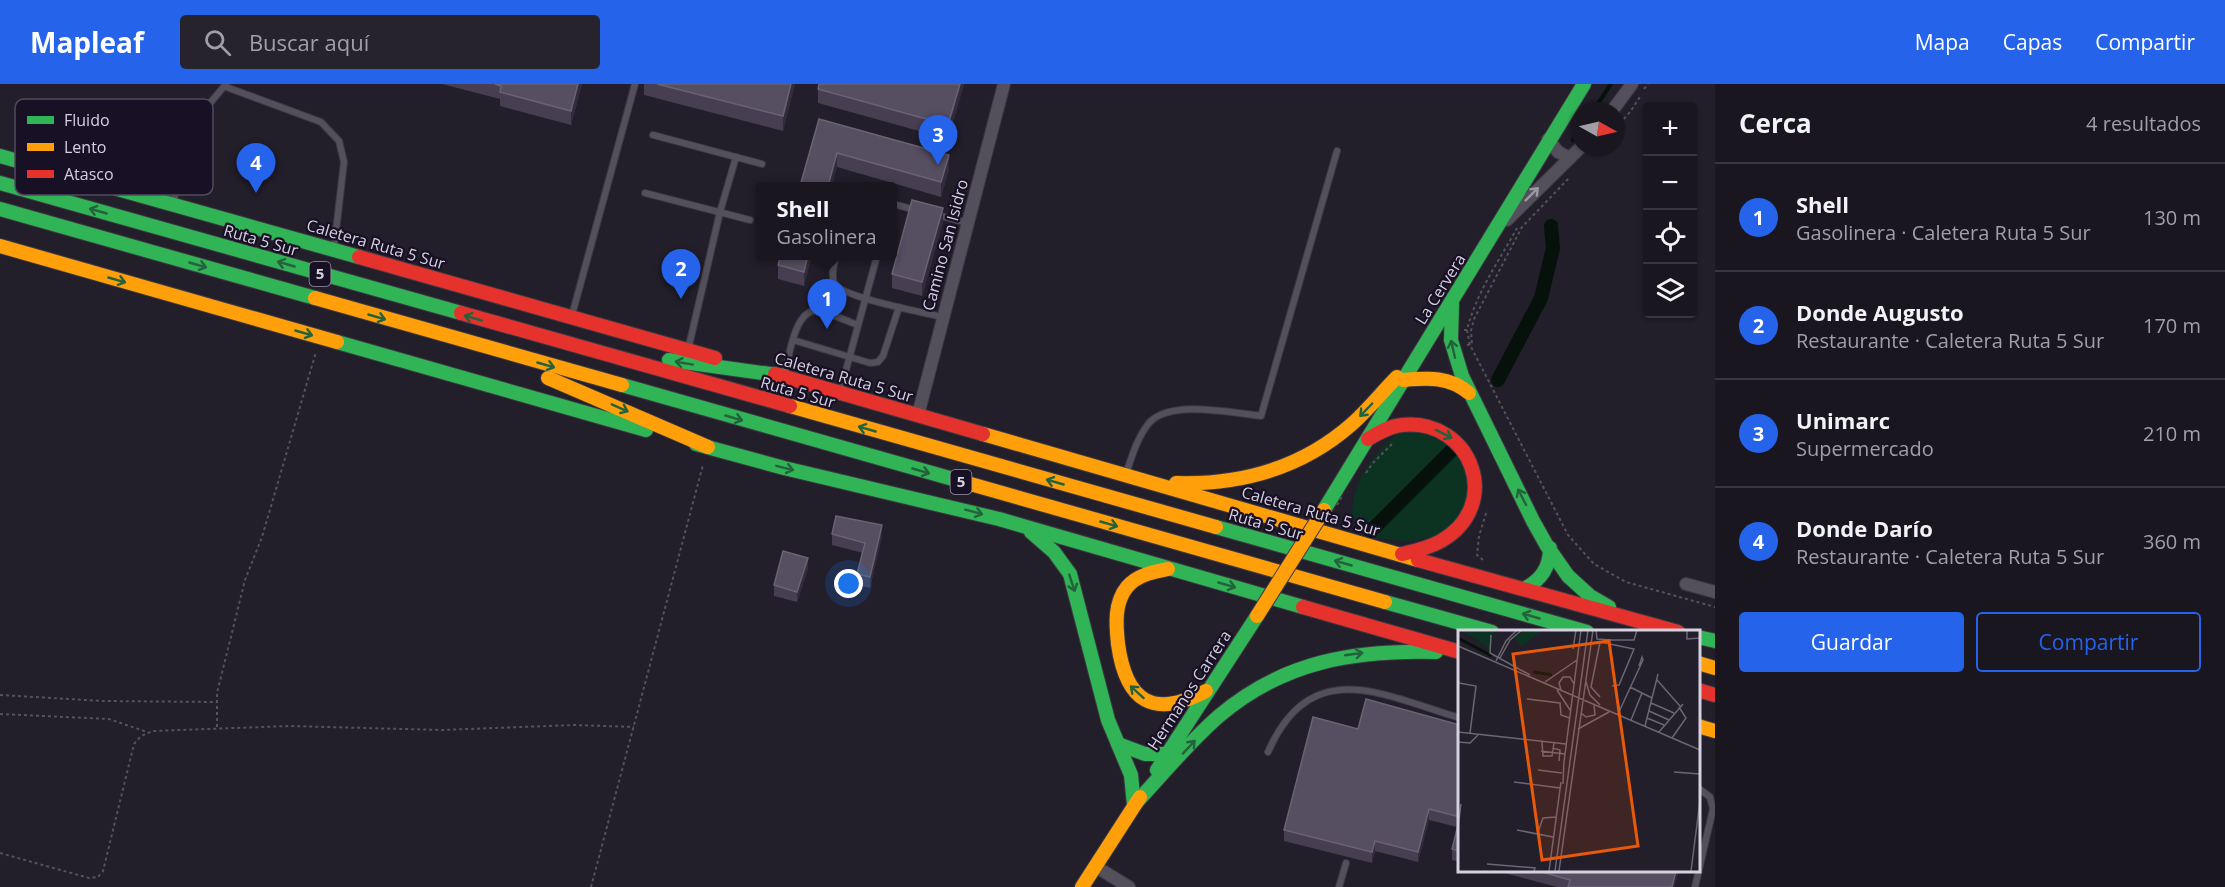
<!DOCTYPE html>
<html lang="es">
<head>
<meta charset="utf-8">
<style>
  body { margin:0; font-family:"Open Sans",sans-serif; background:#27232d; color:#f1f3f6 }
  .controls { position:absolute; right:18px; top:18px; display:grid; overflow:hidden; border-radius:6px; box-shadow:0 2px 4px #0004 }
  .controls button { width:54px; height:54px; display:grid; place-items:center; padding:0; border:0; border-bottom:2px solid #38353e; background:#1a1620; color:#f1f3f6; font:30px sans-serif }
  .compass { position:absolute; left:1571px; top:18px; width:54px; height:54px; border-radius:50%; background:#1a1620; box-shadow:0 2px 4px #0004; rotate:98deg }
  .you { position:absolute; left:849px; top:500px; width:21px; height:21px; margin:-15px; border:4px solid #fff; border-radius:50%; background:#1a73e8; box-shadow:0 0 0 9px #1a73e833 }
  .badge { display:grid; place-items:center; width:39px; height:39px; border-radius:50%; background:#2563eb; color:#fff; font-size:20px; font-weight:700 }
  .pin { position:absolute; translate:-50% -50px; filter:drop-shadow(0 2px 3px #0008) }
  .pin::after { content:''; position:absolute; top:32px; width:21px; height:18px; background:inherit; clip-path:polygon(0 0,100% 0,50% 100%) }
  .popup { position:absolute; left:756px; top:98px; width:141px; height:78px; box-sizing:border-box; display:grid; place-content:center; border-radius:6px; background:#1a1620; filter:drop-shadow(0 2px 4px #0005); font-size:20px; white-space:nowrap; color:#9f9fa5 }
  .popup b { font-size:22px; color:#f1f3f6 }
  .popup::after { content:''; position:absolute; left:50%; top:100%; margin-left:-12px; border:12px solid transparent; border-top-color:#1a1620 }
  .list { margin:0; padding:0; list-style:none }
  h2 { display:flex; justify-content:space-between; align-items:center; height:78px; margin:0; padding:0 24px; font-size:26px }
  h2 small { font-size:20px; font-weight:400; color:#9f9fa5 }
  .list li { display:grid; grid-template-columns:39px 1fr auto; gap:18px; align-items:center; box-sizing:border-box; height:108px; padding:0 24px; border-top:2px solid #38353e }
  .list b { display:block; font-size:22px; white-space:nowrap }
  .list p { margin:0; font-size:20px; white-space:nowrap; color:#9f9fa5 }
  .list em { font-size:20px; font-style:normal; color:#9f9fa5 }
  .actions { display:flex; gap:12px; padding:18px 24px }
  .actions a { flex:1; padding:14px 0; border:2px solid #2563eb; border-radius:6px; text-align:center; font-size:21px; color:#2563eb }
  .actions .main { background:#2563eb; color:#fff }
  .icon { flex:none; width:33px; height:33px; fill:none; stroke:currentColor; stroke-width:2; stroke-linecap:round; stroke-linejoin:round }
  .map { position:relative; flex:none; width:1715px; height:803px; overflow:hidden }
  header { display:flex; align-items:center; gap:36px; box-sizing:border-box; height:84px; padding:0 30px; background:#2563eb; color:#fff }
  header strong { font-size:28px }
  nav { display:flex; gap:33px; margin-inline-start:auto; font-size:21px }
  .search { width:420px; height:54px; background:#27232d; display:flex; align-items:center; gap:15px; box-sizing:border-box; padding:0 21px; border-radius:6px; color:#9f9fa5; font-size:22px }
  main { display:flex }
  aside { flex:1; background:#1a1620 }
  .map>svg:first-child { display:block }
  .green { fill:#0c3222 }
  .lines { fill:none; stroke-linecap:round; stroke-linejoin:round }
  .stream { stroke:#06110c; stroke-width:4 }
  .canal { stroke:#06110c; stroke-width:14 }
  .lane-casing { stroke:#3c3943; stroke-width:8 }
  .street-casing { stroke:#3c3943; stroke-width:14 }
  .fast-casing { stroke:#3c3943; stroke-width:16 }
  .slow-casing { stroke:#3c3943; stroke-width:16 }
  .jam-casing { stroke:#3c3943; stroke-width:16 }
  .path { stroke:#55525b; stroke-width:2; stroke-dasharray:3 3; stroke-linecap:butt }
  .lane { stroke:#54505b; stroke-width:6 }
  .street { stroke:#54505b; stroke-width:12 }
  .fast { stroke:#30b455; stroke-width:14 }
  .slow { stroke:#ff9f0a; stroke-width:14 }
  .jam { stroke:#e5322d; stroke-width:14 }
  .slow-bridge-casing { stroke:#3c3943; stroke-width:16; stroke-linecap:butt }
  .path-bridge { stroke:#55525b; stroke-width:2; stroke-dasharray:3 3; stroke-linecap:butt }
  .slow-bridge { stroke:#ff9f0a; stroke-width:14 }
  .wall { fill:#473e52 }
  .shaded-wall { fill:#322b3b }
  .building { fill:#564e61; stroke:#6a6275; stroke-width:1.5 }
  .oneway { stroke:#9c97a4 }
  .oneway2 { stroke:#24623d }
  .labels { text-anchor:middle; stroke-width:4.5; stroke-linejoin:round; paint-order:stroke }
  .shield { fill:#181025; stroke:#9d97a8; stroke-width:1.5 }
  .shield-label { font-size:15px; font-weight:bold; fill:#d6d1e0 }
  .street-label { font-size:16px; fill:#d6d1e0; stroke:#181025 }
  .inset-river { fill:none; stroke:#06110c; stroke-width:3 }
  .inset-road { fill:none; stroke:#6a6673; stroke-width:1.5 }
  .view { fill:#e8590c; fill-opacity:0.15; stroke:#e8590c; stroke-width:3 }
  .inset-edge { fill:none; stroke:#d6d1e0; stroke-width:3 }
  .key { fill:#181025; stroke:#514a5d; stroke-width:1.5 }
  .key-label { font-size:16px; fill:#d6d1e0 }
</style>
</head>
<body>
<header>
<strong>Mapleaf</strong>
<div class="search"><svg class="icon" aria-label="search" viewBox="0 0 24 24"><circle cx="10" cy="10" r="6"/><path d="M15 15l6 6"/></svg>Buscar aquí</div>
<nav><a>Mapa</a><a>Capas</a><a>Compartir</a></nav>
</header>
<main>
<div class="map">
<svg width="1715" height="803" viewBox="0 0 1715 803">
  <rect width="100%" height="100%" fill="#221e2a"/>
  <!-- green -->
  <path class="green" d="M1431 347 1452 357 1467 383 1468 408 1458 436 1438 452 1406 458 1372 453 1352 433C1352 395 1372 372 1399 348Z"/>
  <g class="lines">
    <!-- stream -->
    <g class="stream">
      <path d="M1593 27 1611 0"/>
      <path d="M1573 56 1580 45"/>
    </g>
    <!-- canal -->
    <g class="canal">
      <path d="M1498 296 1541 214 1553 164 1551 142"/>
      <path d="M1371 447 1454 364"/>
    </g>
    <!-- lane casing -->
    <g class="lane-casing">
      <g id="lane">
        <path d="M226 3 321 38 339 57 344 78 334 164"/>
        <path d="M653 51 762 80"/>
        <path d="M645 109 750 136"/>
        <path d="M173 119 192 45 206 24 226 0"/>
        <path d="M893 120 916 126"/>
        <path d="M937 131 968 139"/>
        <path d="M836 172C834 180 831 190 834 199 840 213 925 229 943 233"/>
        <path d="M572 231 635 0"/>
        <path d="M793 256 870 279 878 278 883 272 899 223"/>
        <path d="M688 266 720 128 736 73"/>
        <path d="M785 289C789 272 795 224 818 227 831 229 846 237 858 241"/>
        <path d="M840 308 877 172"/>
        <path d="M1126 390C1132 372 1137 354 1149 339 1170 315 1232 329 1261 332L1337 67"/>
        <path d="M1268 668C1311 570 1382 611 1460 634"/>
        <path d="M1339 803 1346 779"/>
        <path d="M1695 803 1713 725 1710 713 1698 704"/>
      </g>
    </g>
    <!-- street casing -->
    <g class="street-casing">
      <g id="street">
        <path d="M1612 27 1632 0"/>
        <path d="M1548 55 1558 68 1570 74"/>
        <path d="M1507 136 1581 63"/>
        <path d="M918 331 1004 0"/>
        <path d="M1686 500 1715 508"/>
        <path d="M1095 782 1129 803"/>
      </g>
    </g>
    <!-- fast casing -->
    <g class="fast-casing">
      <g id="fast">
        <path d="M0 72 359 173"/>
        <path d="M0 99 461 229"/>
        <path d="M0 125 315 214"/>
        <path d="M1452 220 1451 256 1462 292 1533 437 1547 462 1568 492 1590 512 1609 523"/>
        <path d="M337 258 646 346"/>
        <path d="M669 276 784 292"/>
        <path d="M622 301 960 397"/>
        <path d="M696 360 784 384 999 435 1303 523"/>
        <path d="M1324 426 1584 0"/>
        <path d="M1216 443 1587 548"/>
        <path d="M1031 448 1054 468 1070 490 1108 636 1131 691 1134 721"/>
        <path d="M1524 505C1541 496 1550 484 1550 464"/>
        <path d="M1385 518 1492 548"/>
        <path d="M1698 553 1715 557"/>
        <path d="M1118 660 1145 670H1168"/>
        <path d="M1157 686 1257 532"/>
        <path d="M1134 721C1162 691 1188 659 1219 632 1284 577 1354 566 1436 568"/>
      </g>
    </g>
    <!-- slow casing -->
    <g class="slow-casing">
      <g id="slow">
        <path d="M0 162 337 258"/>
        <path d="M315 214 622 301"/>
        <path d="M548 294 708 363"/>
        <path d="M1403 296C1428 294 1449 292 1469 309"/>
        <path d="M790 322 1216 443"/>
        <path d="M983 350 1418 476"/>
        <path d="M960 397 1385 518"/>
        <path d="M1176 399C1241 401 1302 384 1352 340 1368 326 1382 308 1397 293"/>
        <path d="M1168 485C1153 488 1137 491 1127 503 1114 519 1116 541 1118 560 1126 618 1153 635 1206 607"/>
        <path d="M1698 579 1715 584"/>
        <path d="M1698 642 1715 647"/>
        <path d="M1082 803 1140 713"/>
      </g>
    </g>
    <!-- jam casing -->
    <g class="jam-casing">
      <g id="jam">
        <path d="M359 173 715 274"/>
        <path d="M461 229 790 322"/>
        <path d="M775 290 983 350"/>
        <path d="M1368 355C1378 349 1390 342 1402 341 1472 334 1504 421 1441 457 1429 464 1415 467 1402 470"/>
        <path d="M1418 476 1678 548"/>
        <path d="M1303 523 1460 568"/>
        <path d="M1698 606 1715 611"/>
      </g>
    </g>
    <!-- path -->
    <g class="path">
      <path d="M1644 5 1648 0"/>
      <path d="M1616 44 1630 28 1640 13"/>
      <path d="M1593 69 1598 63"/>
      <path d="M1464 246H1467C1476 209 1499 177 1517 144"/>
      <path d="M1467 246 1470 261 1568 451 1594 480 1626 498 1715 523"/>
      <path d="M1467 261 1472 260 1471 247 1474 235 1522 143 1570 93"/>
      <path d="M1366 389 1372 380 1392 360"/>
      <path d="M1483 476 1477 471 1479 452 1487 426"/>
      <path d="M0 611 103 617 216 618"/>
      <path d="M0 630 109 635 147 648"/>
      <path d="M217 643V609L245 496 262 453 316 268"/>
      <path d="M0 769 89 794 98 793 103 787 134 660 141 652 153 647 289 642 442 646 574 641 634 643"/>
      <path d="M591 803 703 381"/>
    </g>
    <!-- lane -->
    <use href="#lane" class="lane"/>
    <!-- street -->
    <use href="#street" class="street"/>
    <!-- fast -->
    <use href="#fast" class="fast"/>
    <!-- slow -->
    <use href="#slow" class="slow"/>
    <!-- jam -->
    <use href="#jam" class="jam"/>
    <!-- slow-bridge casing -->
    <g class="slow-bridge-casing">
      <path id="slow-bridge" d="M1257 532 1324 426"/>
    </g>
    <!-- path-bridge -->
    <path class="path-bridge" d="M1337 421 1343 411"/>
    <!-- slow-bridge -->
    <use href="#slow-bridge" class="slow-bridge"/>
  </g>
  <!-- wall -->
  <g class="wall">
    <path d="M442 0H582L571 41 500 22V15Z"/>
    <path d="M644 0H795L783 47 644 11Z"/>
    <path d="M819 0H964L948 55 818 19V5Z"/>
    <path d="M819 35 949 85 941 113 837 83Z"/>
    <path d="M943 138 922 212 892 204V190Z"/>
    <path d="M781 171H812L804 202 778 195V181Z"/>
    <path d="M832 450 882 452 870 504 857 501V490L863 469 832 461Z"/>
    <path d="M808 485 797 518 774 512V501Z"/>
    <path d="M1460 641V778L1452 776V765L1457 743 1429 736 1418 778 1375 767 1372 779 1284 757V746L1358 645Z"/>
    <path d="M1493 786H1679L1674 803H1557Z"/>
  </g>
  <!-- shaded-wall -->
  <g class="shaded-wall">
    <path d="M578 0H582L571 41V27Z"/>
    <path d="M791 0H795L783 47V32Z"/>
    <path d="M960 0H964L948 55V41Z"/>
    <path d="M837 69V83L832 102H828Z"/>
    <path d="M949 71V85L941 113V98Z"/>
    <path d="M943 124V138L922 212V198Z"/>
    <path d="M808 171H812L804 202V188Z"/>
    <path d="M882 441V452L870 504V493Z"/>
    <path d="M808 474V485L797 518V508Z"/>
    <path d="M1429 725V736L1418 778V768Z"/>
    <path d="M1375 757V767L1372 779V768Z"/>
    <path d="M1676 786H1679L1674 803H1672Z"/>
  </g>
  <!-- building -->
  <g class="building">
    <path d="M495 0H578L571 27 500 8 501 2Z"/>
    <path d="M657 0H791L783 32Z"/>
    <path d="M819 0H960L948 41 818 5Z"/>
    <path d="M819 35 949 71 941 98 837 69 828 102H800Z"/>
    <path d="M912 116 943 124 922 198 892 190Z"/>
    <path d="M781 171H808L804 188 778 181Z"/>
    <path d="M836 432 882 441 870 493 857 490 865 459 832 450Z"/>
    <path d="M783 467 808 474 797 508 774 501Z"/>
    <path d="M1366 615 1460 641V767L1452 765 1460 733 1429 725 1418 768 1375 757 1372 768 1284 746 1313 633 1358 645Z"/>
    <path d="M1535 786H1676L1672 803H1568L1570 796Z"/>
  </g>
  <!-- one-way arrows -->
  <defs><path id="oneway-shaft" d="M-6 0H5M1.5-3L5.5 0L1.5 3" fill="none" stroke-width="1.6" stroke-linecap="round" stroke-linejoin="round" transform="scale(1.5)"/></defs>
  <use class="oneway" href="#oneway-shaft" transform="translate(1532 110) rotate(-45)"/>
  <g class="oneway2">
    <use href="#oneway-shaft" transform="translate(98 127) rotate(-164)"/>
    <use href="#oneway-shaft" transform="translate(286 180) rotate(-164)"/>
    <use href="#oneway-shaft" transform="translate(198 181) rotate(16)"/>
    <use href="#oneway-shaft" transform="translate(117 196) rotate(16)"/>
    <use href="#oneway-shaft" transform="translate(377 233) rotate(16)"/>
    <use href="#oneway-shaft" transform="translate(473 234) rotate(-164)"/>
    <use href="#oneway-shaft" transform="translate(304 249) rotate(16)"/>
    <use href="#oneway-shaft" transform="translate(1453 265) rotate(-103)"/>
    <use href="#oneway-shaft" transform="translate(684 279) rotate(-170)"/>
    <use href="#oneway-shaft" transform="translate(546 281) rotate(16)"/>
    <use href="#oneway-shaft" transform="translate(620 324) rotate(24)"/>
    <use href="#oneway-shaft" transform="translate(1366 326) rotate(134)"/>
    <use href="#oneway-shaft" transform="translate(734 334) rotate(16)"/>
    <use href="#oneway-shaft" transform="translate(867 345) rotate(-164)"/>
    <use href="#oneway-shaft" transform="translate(1444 350) rotate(27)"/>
    <use href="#oneway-shaft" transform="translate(785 384) rotate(14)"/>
    <use href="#oneway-shaft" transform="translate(921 387) rotate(16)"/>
    <use href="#oneway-shaft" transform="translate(1055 398) rotate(-164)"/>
    <use href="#oneway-shaft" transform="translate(1522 413) rotate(-117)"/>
    <use href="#oneway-shaft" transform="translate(974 428) rotate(15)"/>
    <use href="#oneway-shaft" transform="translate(1109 440) rotate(16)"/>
    <use href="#oneway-shaft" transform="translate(1343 479) rotate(-164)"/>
    <use href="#oneway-shaft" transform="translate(1072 499) rotate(72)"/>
    <use href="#oneway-shaft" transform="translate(1227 501) rotate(16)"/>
    <use href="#oneway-shaft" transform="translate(1531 532) rotate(-164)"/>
    <use href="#oneway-shaft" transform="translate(1354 570) rotate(-8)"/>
    <use href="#oneway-shaft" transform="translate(1137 608) rotate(-138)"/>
    <use href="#oneway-shaft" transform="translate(1189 663) rotate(-47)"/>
  </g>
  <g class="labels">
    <!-- shield labels -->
    <g class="shield">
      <rect x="309.5" y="178" width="21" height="24" rx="4.5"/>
      <rect x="950.5" y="386" width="21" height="24" rx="4.5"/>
    </g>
    <g class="shield-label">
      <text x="320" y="195">5</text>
      <text x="961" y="403">5</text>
    </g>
    <!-- street labels -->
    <g class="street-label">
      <text transform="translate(261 156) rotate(16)" y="6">Ruta 5 Sur</text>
      <text transform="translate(376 160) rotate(16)" y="6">Caletera Ruta 5 Sur</text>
      <text transform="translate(945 161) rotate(-75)" y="6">Camino San Isidro</text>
      <text transform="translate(1440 205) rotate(-58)" y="6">La Cervera</text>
      <text transform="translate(844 293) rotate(16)" y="6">Caletera Ruta 5 Sur</text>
      <text transform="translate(798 308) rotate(16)" y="6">Ruta 5 Sur</text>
      <text transform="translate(1311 427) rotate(16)" y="6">Caletera Ruta 5 Sur</text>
      <text transform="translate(1266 440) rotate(16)" y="6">Ruta 5 Sur</text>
      <text transform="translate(1189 606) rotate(-57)" y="6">Hermanos Carrera</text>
    </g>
  </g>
  <!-- overview -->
  <g transform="translate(1458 546)">
    <rect width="242" height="242" fill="#221e2a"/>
    <path d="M0 0H36L33 21 15 7ZM68 0H84L64 16 56 8Z" fill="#0c3222"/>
    <path class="inset-river" d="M0 8 34 26M75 42 94 45"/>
    <path class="inset-road" d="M138 0 139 9 153 10H176L179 0M229 0V9L242 8M33 5 32 23 72 45M0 16 242 120M115 19 118 0M42 28 52 10 64 0M38 31 48 11 59 0M199 50 222 76M87 52 119 30M128 52 132 65 142 75M1 53 18 56 12 103M172 57 194 68M99 60 112 80M103 60 101 53 105 47H112L116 54M142 67 133 57 142 12 176 19 161 55 154 56M69 69 102 73 103 85 112 88M193 73 216 83M191 81 211 90M123 83 128 87 137 85 136 75M160 84 185 30 184 27 181 36M189 88 206 95M173 90 184 63M187 96 200 44M120 99 151 82M0 102 108 114M201 102 225 74M214 108 228 88 221 77M0 112 12 113 20 105M84 112 85 126H94L96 113M95 118 102 120 101 131M83 121 107 124M106 132 123 0M80 140 104 143M216 142 242 144M56 152 102 158M105 154 106 131M0 197 3 174M59 200 95 207M80 202 85 188 98 187M29 234 77 238 76 241M91 241 103 152M97 241 130 0M101 241 135 0M233 241 242 171"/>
    <path class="view" d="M151 11 180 216 84 230 55 24Z"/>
    <rect width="242" height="242" class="inset-edge"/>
  </g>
  <!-- legend -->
  <rect x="15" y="15" width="198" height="96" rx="9" class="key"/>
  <rect x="27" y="32" width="27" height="8" fill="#30b455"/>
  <rect x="27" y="59" width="27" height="8" fill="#ff9f0a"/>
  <rect x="27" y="86" width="27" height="8" fill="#e5322d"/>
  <g class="key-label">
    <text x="64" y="42">Fluido</text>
    <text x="64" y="69">Lento</text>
    <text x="64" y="96">Atasco</text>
  </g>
</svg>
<div class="controls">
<button>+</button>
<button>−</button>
<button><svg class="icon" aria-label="locate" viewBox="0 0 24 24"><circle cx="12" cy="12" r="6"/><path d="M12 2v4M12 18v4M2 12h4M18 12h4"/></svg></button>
<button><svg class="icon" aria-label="layers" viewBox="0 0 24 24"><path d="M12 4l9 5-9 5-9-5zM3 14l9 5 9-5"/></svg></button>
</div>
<svg class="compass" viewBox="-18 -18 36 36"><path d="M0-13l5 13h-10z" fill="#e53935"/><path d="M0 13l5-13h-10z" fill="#9f9fa5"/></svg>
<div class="you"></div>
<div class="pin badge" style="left:827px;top:245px">1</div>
<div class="popup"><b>Shell</b>Gasolinera</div>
<div class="pin badge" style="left:681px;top:215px">2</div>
<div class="pin badge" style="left:938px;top:81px">3</div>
<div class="pin badge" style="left:256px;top:109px">4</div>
</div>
<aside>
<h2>Cerca<small>4 resultados</small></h2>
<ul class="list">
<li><span class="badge">1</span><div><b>Shell</b><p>Gasolinera · Caletera Ruta 5 Sur</p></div><em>130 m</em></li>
<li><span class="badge">2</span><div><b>Donde Augusto</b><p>Restaurante · Caletera Ruta 5 Sur</p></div><em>170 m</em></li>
<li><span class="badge">3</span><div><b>Unimarc</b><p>Supermercado</p></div><em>210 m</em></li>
<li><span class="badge">4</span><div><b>Donde Darío</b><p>Restaurante · Caletera Ruta 5 Sur</p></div><em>360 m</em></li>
</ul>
<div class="actions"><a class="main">Guardar</a><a>Compartir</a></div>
</aside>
</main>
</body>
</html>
